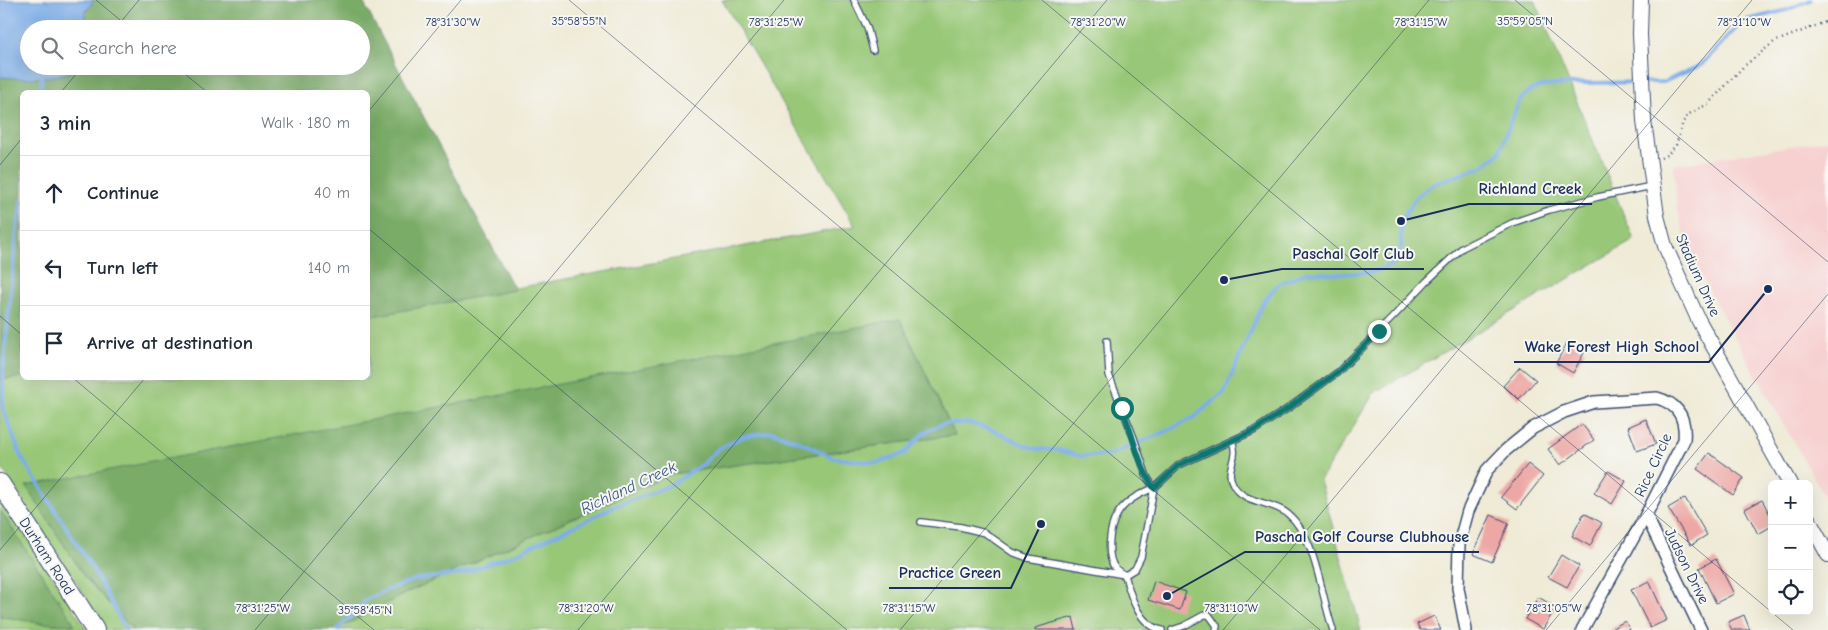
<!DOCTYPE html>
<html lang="en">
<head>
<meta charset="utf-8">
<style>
  body { margin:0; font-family:"Comic Neue",sans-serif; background:#f2f2f3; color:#1f2937 }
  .controls { position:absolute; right:15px; bottom:15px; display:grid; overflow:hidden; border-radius:8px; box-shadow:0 5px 20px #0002 }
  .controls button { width:45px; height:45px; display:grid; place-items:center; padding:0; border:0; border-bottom:1px solid #e0e1e3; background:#fff; color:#1f2937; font:25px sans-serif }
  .stop { position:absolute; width:15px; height:15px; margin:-11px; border:4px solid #0f766e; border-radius:50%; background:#fff }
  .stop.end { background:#0f766e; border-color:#fff; box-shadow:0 1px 5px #0008 }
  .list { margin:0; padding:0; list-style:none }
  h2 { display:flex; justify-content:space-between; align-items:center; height:65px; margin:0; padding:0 20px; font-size:21px }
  h2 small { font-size:16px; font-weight:400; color:#747a83 }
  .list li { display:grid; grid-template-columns:32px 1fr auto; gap:15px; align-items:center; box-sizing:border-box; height:75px; padding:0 20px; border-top:1px solid #e0e1e3 }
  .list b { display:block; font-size:19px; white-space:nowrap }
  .list em { font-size:16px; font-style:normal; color:#747a83 }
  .icon { flex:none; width:28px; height:28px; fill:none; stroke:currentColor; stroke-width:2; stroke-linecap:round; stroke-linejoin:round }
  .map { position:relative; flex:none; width:1828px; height:630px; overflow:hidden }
  .search { position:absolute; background:#fff; box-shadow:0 5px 20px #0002; left:20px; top:20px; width:350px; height:55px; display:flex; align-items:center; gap:12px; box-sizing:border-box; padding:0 18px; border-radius:28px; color:#747a83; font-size:19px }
  .panel { position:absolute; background:#fff; box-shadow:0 5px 20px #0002; left:20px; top:90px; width:350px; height:290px; border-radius:8px }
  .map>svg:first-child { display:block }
  .built { fill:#f7d0d0 }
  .green { fill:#98c777; stroke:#5a7b6a }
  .forest { fill:#7aac68; stroke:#4a6e63 }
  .water { fill:#7dade8; stroke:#4c6ea3 }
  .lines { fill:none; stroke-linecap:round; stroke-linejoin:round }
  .stream { stroke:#7dade8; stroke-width:4 }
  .building { fill:#eda8a6 }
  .service-casing { stroke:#3b4b70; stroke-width:8 }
  .minor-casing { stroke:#3b4b70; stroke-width:14 }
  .tertiary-casing { stroke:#3b4b70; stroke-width:16 }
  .primary-casing { stroke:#3b4b70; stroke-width:20 }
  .path { stroke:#3b4b70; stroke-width:2.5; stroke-dasharray:1 4; stroke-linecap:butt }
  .service { stroke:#fff; stroke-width:5.5 }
  .minor { stroke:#fff; stroke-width:11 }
  .tertiary { stroke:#fff; stroke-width:14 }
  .primary { stroke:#fff; stroke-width:18 }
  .route { stroke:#0f766e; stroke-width:6 }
  .ticks { fill:none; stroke:#1b2f5e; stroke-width:1; stroke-opacity:0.45 }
  .labels { text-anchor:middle; stroke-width:4; stroke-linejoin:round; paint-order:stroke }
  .street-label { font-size:15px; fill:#1b2f5e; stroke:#f6f6f2 }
  .water-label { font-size:16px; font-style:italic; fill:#385587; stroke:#f6f6f2 }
  .ticks-label { font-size:12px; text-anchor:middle; fill:#1b2f5e; stroke:#f6f6f2; stroke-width:4; stroke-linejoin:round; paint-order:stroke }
  .leader { fill:none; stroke:#1b2f5e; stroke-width:2 }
  .callout-dot { fill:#1b2f5e; stroke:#f6f6f2; stroke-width:2 }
  .callout-label { font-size:16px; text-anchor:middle; font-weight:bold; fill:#1b2f5e; stroke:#f6f6f2; stroke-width:4; stroke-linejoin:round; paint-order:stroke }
</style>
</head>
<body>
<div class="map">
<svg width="1828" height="630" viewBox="0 0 1828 630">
  <rect width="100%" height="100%" fill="#f6f6f2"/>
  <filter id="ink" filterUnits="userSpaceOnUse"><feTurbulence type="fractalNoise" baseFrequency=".02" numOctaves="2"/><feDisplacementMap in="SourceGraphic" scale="10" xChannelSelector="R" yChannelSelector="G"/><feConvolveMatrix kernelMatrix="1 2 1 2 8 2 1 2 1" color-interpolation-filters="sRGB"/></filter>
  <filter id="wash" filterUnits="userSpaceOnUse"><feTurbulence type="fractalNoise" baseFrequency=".0096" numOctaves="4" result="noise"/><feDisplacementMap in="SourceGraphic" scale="20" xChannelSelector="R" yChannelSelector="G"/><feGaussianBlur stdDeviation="1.12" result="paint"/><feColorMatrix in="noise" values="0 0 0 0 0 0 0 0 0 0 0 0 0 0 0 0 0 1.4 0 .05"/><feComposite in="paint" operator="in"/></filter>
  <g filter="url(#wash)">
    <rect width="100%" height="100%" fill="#efebd7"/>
    <!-- built -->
    <path class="built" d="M1828 140V503L1729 327 1689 252 1677 209 1674 165Z"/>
    <!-- green -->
    <g class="green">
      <path d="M722 0H1535L1634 240 1374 393 1320 480 1361 630H336L408 592 671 474 954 435 900 319 84 576 133 630H107L0 465V379L22 375V378H368V315L855 226Z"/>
      <path d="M0 492 87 630H0V616L39 623 74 625 0 510Z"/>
    </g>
    <!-- forest -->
    <g class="forest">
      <path d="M94 0H362L515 290 368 317V92H22V377L0 380V79L2 77C20 77 67 81 78 66H361V29H81L86 12Z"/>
      <path d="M900 319 955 435 671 474 408 592 336 630H133L84 576 26 486Z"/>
      <path d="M0 510 75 625 39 623 0 616Z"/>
    </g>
    <!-- water -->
    <path class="water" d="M0 0H94L86 12 81 29H29V66H78C68 80 16 79 0 77Z"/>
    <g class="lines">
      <!-- stream -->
      <g class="stream">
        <path d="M41 92 42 66"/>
        <path d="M22 201 17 229 3 371V408L21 457 93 569 126 630"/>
        <path d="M338 630 367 599 397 586 417 579 461 574 515 554 614 507 671 485 703 464 718 449 742 437 772 432 798 441 834 458 877 463 905 453 924 433 942 424 969 423 995 431 1024 445 1038 449 1058 450 1081 456 1110 455 1165 432 1195 417 1206 407 1224 393 1262 304 1278 284 1307 272 1341 274 1373 272 1395 264 1401 252V221L1417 196 1433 184 1482 167 1499 154 1511 120 1520 100 1531 90 1542 86 1586 83 1664 82 1701 65 1743 21 1787 10 1811 0"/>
      </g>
    </g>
    <g id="blocks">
      <!-- building -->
      <g class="building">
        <path d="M1568 341 1585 351 1573 373 1556 363Z"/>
        <path d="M1520 367 1536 380 1519 399 1503 386Z"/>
        <path d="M1646 419 1656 444 1637 451 1628 427Z"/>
        <path d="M1582 424 1594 440 1560 465 1548 449Z"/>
        <path d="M1709 453 1744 478 1733 495 1697 469Z"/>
        <path d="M1528 464 1543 476 1517 509 1501 497Z"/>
        <path d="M1608 471 1626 481 1612 504 1594 493Z"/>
        <path d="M1685 498 1707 535 1691 545 1668 508Z"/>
        <path d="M1762 500 1772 518V526L1758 534 1745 509Z"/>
        <path d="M1584 513 1602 523 1590 546 1572 536Z"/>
        <path d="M1491 515 1509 523 1492 562 1473 554Z"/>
        <path d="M1561 555 1579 566 1567 587 1548 577Z"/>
        <path d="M1716 559 1734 594 1716 603 1699 568Z"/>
        <path d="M1154 581 1186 592 1180 610 1148 600Z"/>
        <path d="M1649 581 1667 620 1650 628 1631 590Z"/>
        <path d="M1538 597 1556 607 1543 629 1525 619Z"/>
        <path d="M1744 615 1750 630H1732L1728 622Z"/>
        <path d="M1434 616 1441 630H1420L1417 624Z"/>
        <path d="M1073 617 1076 630H1035V628Z"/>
        <path d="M1625 621 1630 630H1609Z"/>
      </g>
    </g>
  </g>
  <g filter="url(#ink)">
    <use href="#blocks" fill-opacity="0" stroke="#3b4b70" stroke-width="1"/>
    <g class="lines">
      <!-- service casing -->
      <g class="service-casing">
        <g id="service">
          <path d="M854 0 867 27 873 50"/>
          <path d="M1107 341 1109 375 1134 438 1147 477 1154 488C1141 493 1124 502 1117 515 1109 528 1106 556 1115 568 1118 571 1121 573 1125 575L1135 569 1141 557 1154 488 1179 465 1255 430 1290 407 1338 372 1393 317 1426 282 1462 248 1512 223 1549 210 1598 197 1652 186"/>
          <path d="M1232 441C1240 458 1224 469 1233 484 1244 505 1271 500 1288 514 1316 537 1321 596 1333 630"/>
          <path d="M921 522 961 527 985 533 1012 552 1028 558 1125 575C1130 595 1139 626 1162 630"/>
          <path d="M1172 630 1184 626 1204 615H1209L1217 626 1216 630"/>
        </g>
      </g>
      <!-- minor casing -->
      <g class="minor-casing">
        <g id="minor">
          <path d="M1646 515 1701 630"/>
          <path d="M1466 630 1458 588 1459 544 1468 511 1487 470 1506 450 1533 428 1564 412 1594 402 1657 398C1679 404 1686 419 1684 440L1646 515 1582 630"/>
        </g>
      </g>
      <!-- tertiary casing -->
      <g class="tertiary-casing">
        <g id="tertiary">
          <path d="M1641 0 1640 34 1644 121 1657 216 1665 246 1699 321 1790 484"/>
          <path d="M1809 520 1828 555"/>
        </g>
      </g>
      <!-- primary casing -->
      <g class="primary-casing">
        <path id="primary" d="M0 483 95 630"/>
      </g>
      <!-- path -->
      <path class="path" d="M1661 158 1668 154 1676 145 1683 122 1689 114 1708 104 1743 67 1774 42 1828 21"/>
      <!-- service -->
      <use href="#service" class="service"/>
      <!-- minor -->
      <use href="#minor" class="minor"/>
      <!-- tertiary -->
      <use href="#tertiary" class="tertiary"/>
      <!-- primary -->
      <use href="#primary" class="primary"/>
    </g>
  </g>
  <g class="lines" filter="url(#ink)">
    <!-- route -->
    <path class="route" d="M1122 408C1133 434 1138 465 1154 488L1179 465 1255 430 1290 407 1338 372 1379 331"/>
  </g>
  <!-- ticks -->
  <path class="ticks" d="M96 0 131 29M569 0 1320 630M1042 0 1793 630M1515 0 1828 262M115 29 139 0M175 66 207 92M61 92 83 66M368 112 461 0M0 165 22 138M368 228 847 630M0 316 22 335M73 378 374 630M0 550 145 378M255 630 784 0M578 630 1107 0M900 630 1429 0M1223 630 1752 0M1546 630 1828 294"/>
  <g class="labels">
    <!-- street labels -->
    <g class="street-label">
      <text transform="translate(1698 275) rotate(66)" y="5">Stadium Drive</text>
      <text transform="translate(1653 465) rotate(-65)" y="5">Rice Circle</text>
      <text transform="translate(47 556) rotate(57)" y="5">Durham Road</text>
      <text transform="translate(1687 566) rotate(64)" y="5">Judson Drive</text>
    </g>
    <!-- water labels -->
    <g class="water-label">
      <text transform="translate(628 487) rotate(-25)" y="6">Richland Creek</text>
    </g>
  </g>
  <g class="ticks-label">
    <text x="579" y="25">35°58'55"N</text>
    <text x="1525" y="25">35°59'05"N</text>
    <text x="453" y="26">78°31'30"W</text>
    <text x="776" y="26">78°31'25"W</text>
    <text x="1098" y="26">78°31'20"W</text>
    <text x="1421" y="26">78°31'15"W</text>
    <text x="1744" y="26">78°31'10"W</text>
    <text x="263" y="612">78°31'25"W</text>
    <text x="586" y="612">78°31'20"W</text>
    <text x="909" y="612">78°31'15"W</text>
    <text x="1231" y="612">78°31'10"W</text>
    <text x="1554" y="612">78°31'05"W</text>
    <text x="365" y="614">35°58'45"N</text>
  </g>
  <!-- callouts -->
  <path class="leader" d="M1401 221L1469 204H1592M1224 280L1282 269H1424M1768 289L1709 362H1514M1167 596L1245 552H1479M1041 524L1011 588H889"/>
  <g class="callout-dot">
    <circle cx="1401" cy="221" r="5"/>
    <circle cx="1224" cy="280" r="5"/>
    <circle cx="1768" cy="289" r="5"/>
    <circle cx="1167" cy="596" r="5"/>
    <circle cx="1041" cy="524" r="5"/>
  </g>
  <g class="callout-label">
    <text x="1530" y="194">Richland Creek</text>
    <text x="1353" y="259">Paschal Golf Club</text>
    <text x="1612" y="352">Wake Forest High School</text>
    <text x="1362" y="542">Paschal Golf Course Clubhouse</text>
    <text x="950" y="578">Practice Green</text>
  </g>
</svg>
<div class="controls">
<button>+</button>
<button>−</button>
<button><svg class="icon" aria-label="locate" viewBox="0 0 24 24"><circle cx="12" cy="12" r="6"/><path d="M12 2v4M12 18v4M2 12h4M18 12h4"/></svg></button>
</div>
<div class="stop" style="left:1122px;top:408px"></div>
<div class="stop end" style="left:1379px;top:331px"></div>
<div class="search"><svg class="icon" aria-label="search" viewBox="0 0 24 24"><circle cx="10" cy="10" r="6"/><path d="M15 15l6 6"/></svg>Search here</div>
<section class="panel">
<h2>3 min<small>Walk · 180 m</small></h2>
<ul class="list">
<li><svg class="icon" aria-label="ahead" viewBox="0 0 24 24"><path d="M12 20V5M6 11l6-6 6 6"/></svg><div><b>Continue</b></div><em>40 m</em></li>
<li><svg class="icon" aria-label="left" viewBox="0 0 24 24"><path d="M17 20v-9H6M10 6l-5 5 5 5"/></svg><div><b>Turn left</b></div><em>140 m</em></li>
<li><svg class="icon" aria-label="arrive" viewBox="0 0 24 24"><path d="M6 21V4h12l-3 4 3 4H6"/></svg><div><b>Arrive at destination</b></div></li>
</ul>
</section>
</div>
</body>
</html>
